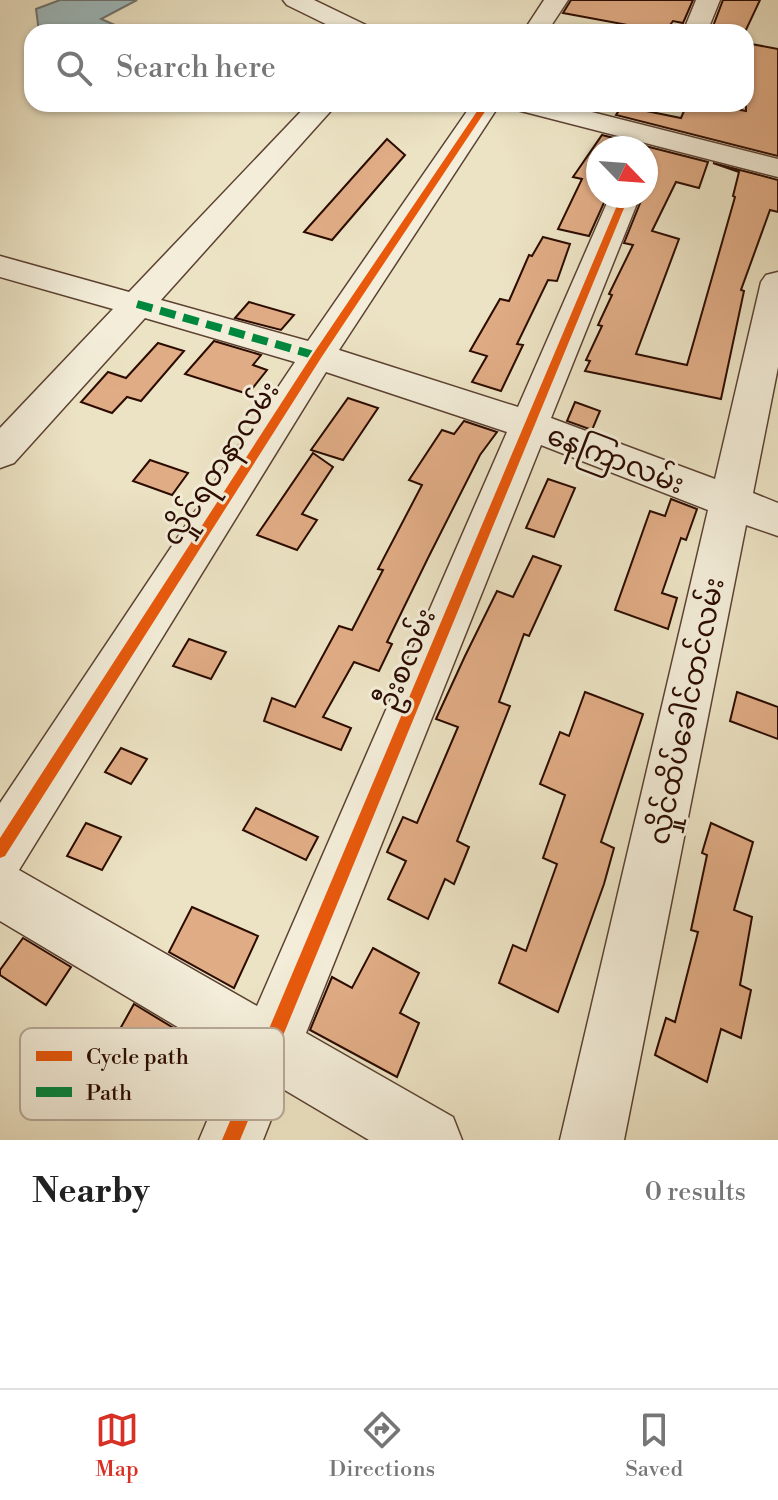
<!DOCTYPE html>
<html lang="en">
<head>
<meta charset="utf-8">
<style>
  body { margin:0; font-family:"Libre Bodoni","Noto Sans Myanmar",serif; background:#f2f2f2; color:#222 }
  .compass { position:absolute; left:586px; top:136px; width:72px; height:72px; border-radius:50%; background:#fff; box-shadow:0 2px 6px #0004; rotate:115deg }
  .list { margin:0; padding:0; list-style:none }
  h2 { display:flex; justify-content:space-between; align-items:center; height:104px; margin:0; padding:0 32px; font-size:34px }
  h2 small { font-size:26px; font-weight:400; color:#767676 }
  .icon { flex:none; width:44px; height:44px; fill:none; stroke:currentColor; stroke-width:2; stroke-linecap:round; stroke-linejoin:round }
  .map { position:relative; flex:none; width:778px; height:1140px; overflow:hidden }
  .search { position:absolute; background:#fff; box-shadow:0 2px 6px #0004; left:24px; right:24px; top:24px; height:88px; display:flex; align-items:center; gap:20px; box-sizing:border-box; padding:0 28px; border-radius:24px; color:#767676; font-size:30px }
  .sheet { height:248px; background:#fff }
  nav { display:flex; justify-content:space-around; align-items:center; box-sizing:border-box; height:112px; border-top:2px solid #e0e0e0; background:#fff; font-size:22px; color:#767676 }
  nav a { display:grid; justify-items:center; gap:4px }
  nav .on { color:#d93025 }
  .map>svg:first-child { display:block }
  .water { fill:#9ebbbf; stroke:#707573; stroke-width:2 }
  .building { fill:#e0ac85; stroke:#2b0b00; stroke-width:2 }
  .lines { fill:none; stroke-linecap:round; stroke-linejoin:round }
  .minor-casing { stroke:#5b4131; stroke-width:3 }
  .minor { fill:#f3edd9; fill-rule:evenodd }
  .quiet { stroke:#00873e; stroke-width:8; stroke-dasharray:16 8; stroke-linecap:butt }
  .cycleway-casing { stroke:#f3edd9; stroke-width:5 }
  .cycleway { fill:#e8590c; fill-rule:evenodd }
  .labels { text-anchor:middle; stroke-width:6; stroke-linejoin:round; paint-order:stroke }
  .street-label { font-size:28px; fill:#2b0b00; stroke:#f3edd9 }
  .key { fill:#f3edd9; stroke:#b7a998; stroke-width:2 }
  .key-label { font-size:22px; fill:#2b0b00 }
</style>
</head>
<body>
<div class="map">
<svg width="778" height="1140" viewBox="0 0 778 1140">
  <rect width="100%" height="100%" fill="#ece3c4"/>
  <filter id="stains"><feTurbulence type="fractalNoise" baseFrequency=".0025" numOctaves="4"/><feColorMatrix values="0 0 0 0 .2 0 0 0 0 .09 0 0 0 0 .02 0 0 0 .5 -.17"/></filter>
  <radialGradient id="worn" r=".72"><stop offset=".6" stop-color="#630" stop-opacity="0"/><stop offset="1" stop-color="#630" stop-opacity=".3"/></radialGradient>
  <!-- water -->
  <path class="water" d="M60 0H137L101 19 117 26 112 32H39L36 9Z"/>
  <!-- building -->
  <g class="building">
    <path d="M571 0H693L683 23 673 21 665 32 563 13Z"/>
    <path d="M723 0H760L745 32 712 29Z"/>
    <path d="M746 43 778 49V156L616 115 622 106 681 118 687 104H711L746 111Z"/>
    <path d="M602 135 708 162 699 188 676 182 652 231 679 239 636 354 687 365 735 197 733 196 739 172 713 163 778 180V212L770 210 741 290 744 291 721 399 585 371 590 361 586 360 602 326 598 325 612 295 609 294 633 245 624 243 643 196H646V148H598V196H607L589 236 558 229 582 179 573 177Z"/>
    <path d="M387 139 405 155 332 240 304 232Z"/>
    <path d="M543 237 570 244 557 281 548 280 517 344 523 345 501 391 472 382 487 356 470 351 500 299 509 301 529 255 532 256Z"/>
    <path d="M249 302 294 315 281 330 235 318Z"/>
    <path d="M214 341 261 355 253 365 267 370 248 394 185 374Z"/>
    <path d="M158 343 184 351 141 401 127 397 112 413 81 402 108 372 126 378Z"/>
    <path d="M348 398 378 408 343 460 311 450Z"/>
    <path d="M575 402 600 411 592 430 567 421Z"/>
    <path d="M464 421 497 432 480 455 428 558 387 642 392 644 379 671 354 662 323 717 351 728 341 750 264 721 272 698 295 707 339 626 352 630 383 570 378 569 422 485 409 480 442 430 454 434Z"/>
    <path d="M313 453 333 467 302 514 317 520 297 550 257 535Z"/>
    <path d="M150 460 188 473 172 495 133 481Z"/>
    <path d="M548 479 575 488 554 537 526 528Z"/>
    <path d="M671 499 697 509 686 540 681 538 662 593 677 598 668 629 615 610 650 511 665 516Z"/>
    <path d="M533 556 561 566 529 636 524 634 499 702 510 706 457 841 469 847 454 884 445 879 428 919 388 899 406 861 387 852 403 817 417 823 458 727 436 719 465 656 497 591 513 597Z"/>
    <path d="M189 639 226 652 211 679 173 666Z"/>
    <path d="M585 692 643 714 601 842 614 848 604 884 558 1012 499 983 513 945 526 951 557 864 543 858 565 795 540 784 560 732 569 736Z"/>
    <path d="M737 692 778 707V739L730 721Z"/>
    <path d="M121 748 147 759 131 784 105 772Z"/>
    <path d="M256 808 318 837 306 860 243 830Z"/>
    <path d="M86 823 121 837 102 870 67 856Z"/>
    <path d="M711 823 753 842 734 910 752 917 740 985 751 990 741 1038 721 1029 707 1082 655 1055 666 1018 675 1022 698 932 691 930 707 855 702 853Z"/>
    <path d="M192 907 258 936 234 988 169 952Z"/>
    <path d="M23 938 71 967 46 1005 0 975V970Z"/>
    <path d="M373 948 419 973 400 1013 419 1023 397 1077 310 1030 332 977 352 988Z"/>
    <path d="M134 1004 195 1041 175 1079 111 1045Z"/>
  </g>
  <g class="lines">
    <!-- minor casing -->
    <g class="minor-casing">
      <g id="minor">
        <path d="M283 0H314L370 27 373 32H342L287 5Z"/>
        <path d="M544 0H568L547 32H523Z"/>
        <path d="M696 0H720L707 32H683Z"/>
        <path d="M308 104H337L161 300 308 341 472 104H500L339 350 518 407 610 196H640L551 418 715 479 761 282 766 275 778 272V367L753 493 778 503V536L746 525 624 1140H560L708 510 541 445 306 1033 453 1117 462 1140H369L283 1089 263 1140H199L233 1060 0 921V803L295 362 145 318 14 463 0 468V428L113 309 0 277V256L129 292ZM326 372 507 432 257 1006 19 870Z"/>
        <path d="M513 104H560L778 159V177L517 110Z"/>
      </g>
    </g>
    <!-- minor -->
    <use href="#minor" class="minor"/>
    <!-- quiet -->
    <path class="quiet" d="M137 304 317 356"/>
    <!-- cycleway casing -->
    <g class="cycleway-casing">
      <g id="cycleway">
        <path d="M482 104H490L321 358 5 856 0 858V838L313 354Z"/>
        <path d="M621 196H629L240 1140H222Z"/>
      </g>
    </g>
    <!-- cycleway -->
    <use href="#cycleway" class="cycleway"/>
  </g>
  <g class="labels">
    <!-- street labels -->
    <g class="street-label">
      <text transform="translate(616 459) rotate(21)" y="10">နေကြာလမ်း</text>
      <text transform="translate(220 463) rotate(-57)" y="10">လှိုင်ရတနာလမ်း</text>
      <text transform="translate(406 659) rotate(-67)" y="10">ဦးစလမ်း</text>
      <text transform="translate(686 711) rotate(-78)" y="10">လှိုင်ထိပ်ခေါင်တင်လမ်း</text>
    </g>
  </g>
  <!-- legend -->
  <rect x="20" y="1028" width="264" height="92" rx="12" class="key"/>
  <rect x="36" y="1051" width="36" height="10" fill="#e8590c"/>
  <rect x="36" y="1087" width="36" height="10" fill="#00873e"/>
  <g class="key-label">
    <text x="86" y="1064">Cycle path</text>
    <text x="86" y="1100">Path</text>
  </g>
  <rect width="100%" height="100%" filter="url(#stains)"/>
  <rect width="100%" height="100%" fill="url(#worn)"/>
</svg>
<svg class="compass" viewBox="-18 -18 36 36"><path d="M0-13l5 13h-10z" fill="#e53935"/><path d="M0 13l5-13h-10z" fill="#767676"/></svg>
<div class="search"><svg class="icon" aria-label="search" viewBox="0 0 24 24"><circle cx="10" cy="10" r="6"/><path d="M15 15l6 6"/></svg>Search here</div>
</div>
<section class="sheet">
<h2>Nearby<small>0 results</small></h2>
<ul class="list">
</ul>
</section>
<nav>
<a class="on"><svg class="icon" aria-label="map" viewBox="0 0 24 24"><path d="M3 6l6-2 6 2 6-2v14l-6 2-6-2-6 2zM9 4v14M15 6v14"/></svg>Map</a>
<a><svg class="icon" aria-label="directions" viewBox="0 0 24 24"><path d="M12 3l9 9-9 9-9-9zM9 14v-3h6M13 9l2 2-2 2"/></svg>Directions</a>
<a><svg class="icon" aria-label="saved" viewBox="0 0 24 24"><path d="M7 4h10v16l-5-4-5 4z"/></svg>Saved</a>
</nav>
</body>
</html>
